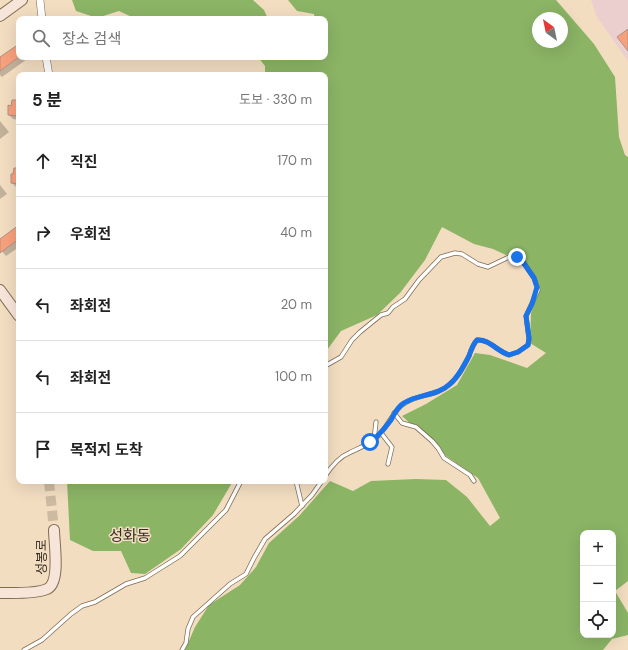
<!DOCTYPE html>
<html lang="ko">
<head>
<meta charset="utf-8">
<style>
  body { margin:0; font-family:"DM Sans","Noto Sans KR",sans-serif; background:#f2f2f2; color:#222 }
  .controls { position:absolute; right:12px; bottom:12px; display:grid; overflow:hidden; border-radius:8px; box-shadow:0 4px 16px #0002 }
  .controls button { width:36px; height:36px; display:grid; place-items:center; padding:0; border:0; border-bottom:1px solid #e0e0e0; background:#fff; color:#222; font:20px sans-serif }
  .compass { position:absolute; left:532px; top:12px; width:36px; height:36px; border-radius:50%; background:#fff; box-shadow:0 4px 16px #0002; rotate:327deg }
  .stop { position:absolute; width:12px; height:12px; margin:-9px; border:3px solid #1a73e8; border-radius:50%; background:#fff }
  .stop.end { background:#1a73e8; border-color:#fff; box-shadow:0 1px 4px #0008 }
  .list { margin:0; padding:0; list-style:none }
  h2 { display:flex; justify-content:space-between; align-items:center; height:52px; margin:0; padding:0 16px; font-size:17px }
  h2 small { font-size:13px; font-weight:400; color:#767676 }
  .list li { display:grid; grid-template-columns:26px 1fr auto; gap:12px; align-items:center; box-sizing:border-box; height:72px; padding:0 16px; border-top:1px solid #e0e0e0 }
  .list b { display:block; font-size:15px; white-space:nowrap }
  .list em { font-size:13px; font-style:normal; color:#767676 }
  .icon { flex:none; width:22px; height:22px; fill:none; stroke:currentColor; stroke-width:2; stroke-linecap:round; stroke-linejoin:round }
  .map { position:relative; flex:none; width:628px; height:650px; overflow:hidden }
  .search { position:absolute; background:#fff; box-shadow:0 4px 16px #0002; left:16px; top:16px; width:312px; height:44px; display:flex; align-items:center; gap:10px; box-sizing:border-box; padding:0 14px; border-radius:8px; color:#767676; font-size:15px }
  .panel { position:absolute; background:#fff; box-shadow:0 4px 16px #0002; left:16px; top:72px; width:312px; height:412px; border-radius:8px }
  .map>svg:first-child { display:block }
  .education { fill:#eacfce }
  .forest { fill:#8bb465; fill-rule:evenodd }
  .shadow { fill:#0003 }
  .building { fill:#f7a07c; stroke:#b19083 }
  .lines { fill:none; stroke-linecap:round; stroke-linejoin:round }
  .secondary-tunnel { stroke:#ccbaa1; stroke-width:10; stroke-dasharray:10 5; stroke-linecap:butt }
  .lane-casing { stroke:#7f6d53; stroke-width:5 }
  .street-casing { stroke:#7f6d53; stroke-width:8 }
  .secondary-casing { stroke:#7f6d53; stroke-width:12 }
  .lane { stroke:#fff; stroke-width:3.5 }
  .street { stroke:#fff; stroke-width:7 }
  .secondary { stroke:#f8e5da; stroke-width:10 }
  .route { stroke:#1a73e8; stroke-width:5 }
  .labels { text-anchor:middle; stroke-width:3; stroke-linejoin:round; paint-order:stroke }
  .street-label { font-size:13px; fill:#352d22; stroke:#f2ddc1 }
  .quarter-label { font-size:15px; fill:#352d22; stroke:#f2ddc1 }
</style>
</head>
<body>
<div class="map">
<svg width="628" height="650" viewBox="0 0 628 650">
  <rect width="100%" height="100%" fill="#f2ddc1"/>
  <!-- education -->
  <path class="education" d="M591 0H628V61L597 17Z"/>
  <!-- forest -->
  <g class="forest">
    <path d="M72 0H253L264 10 268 19H136L119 11 97 18 76 11Z"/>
    <path d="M288 0H556L594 44 615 77 619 137 625 155 628 157V581L615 591 628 613V635L612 639 603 650H185L195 627 209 605 240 585 256 567 269 543 299 516 330 481 353 491 371 481 416 479 446 480 467 497 490 526 500 518 478 478 446 456 402 416 426 404 457 385 475 353 490 355 527 368 546 353 530 343 531 313 539 284 518 252 506 255 493 249 474 244 442 227 425 260 400 293 377 315 341 331 327 350 325 351V75H265V66L258 57H325V19H315L314 14 297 11ZM538 18H562V42H538ZM583 533H613V635H583Z"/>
    <path d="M67 481H233L213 515 181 549 145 574 131 573 121 551H93L70 540Z"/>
  </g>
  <!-- shadow -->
  <g class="shadow">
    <path d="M19 45V57H30L2 77 0 75V59Z"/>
    <path d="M19 101V120L13 119 9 115 12 107Z"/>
    <path d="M0 121 9 132 0 139Z"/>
    <path d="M19 169V188L16 187 12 183Z"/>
    <path d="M0 185 7 194 0 199Z"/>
    <path d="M19 227V247L6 256 0 249V241Z"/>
  </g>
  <!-- building -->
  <g class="building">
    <path d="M628 29V51L617 37Z"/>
    <path d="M19 44V57L0 71V57Z"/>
    <path d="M12 100H19V116L8 115V105L11 106Z"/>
    <path d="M14 168H19V184L11 183V174H13Z"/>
    <path d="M19 225V239L0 253V239Z"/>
  </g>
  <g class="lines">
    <!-- secondary-tunnel -->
    <path class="secondary-tunnel" d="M49 481 54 530"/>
    <!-- lane casing -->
    <g class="lane-casing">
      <g id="lane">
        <path d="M325 366 341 357 352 340 360 332 381 315 388 313 393 307 405 299 419 280 441 257 455 253 462 254 478 264 488 267 509 257H517L521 259 534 278 538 290 526 316 529 339 528 345 518 352 509 355C497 351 489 339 477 340 473 344 471 350 469 356 465 365 458 377 450 384 438 396 419 394 405 403 392 411 388 428 376 438 368 445 359 448 349 453 339 457 331 467 325 476"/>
        <path d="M394 413 402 423 416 427 432 441 438 448 444 458 470 475 474 481"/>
        <path d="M381 433 392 447 388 464"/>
        <path d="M374 440 376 422"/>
        <path d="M296 481 302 506"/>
        <path d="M24 650 42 640 71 614 82 606 95 602 126 584 145 578 180 556 226 510 241 481"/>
        <path d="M182 650 186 643 188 629 193 617 230 584 246 574 254 558 265 539 294 514 312 495 322 481"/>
      </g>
    </g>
    <!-- street casing -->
    <g class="street-casing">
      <g id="street">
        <path d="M40 0 42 19"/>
        <path d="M46 57 49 75"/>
      </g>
    </g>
    <!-- secondary casing -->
    <g class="secondary-casing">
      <g id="secondary">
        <path d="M0 16 22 0"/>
        <path d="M0 290 19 316"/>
        <path d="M0 593C11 593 37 594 47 589 61 583 54 543 54 530"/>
      </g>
    </g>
    <!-- lane -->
    <use href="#lane" class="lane"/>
    <!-- street -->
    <use href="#street" class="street"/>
    <!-- secondary -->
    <use href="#secondary" class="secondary"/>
  </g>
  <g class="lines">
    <!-- route -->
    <path class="route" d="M370 442C379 436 385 428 391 420 395 413 397 407 404 403 418 394 437 396 450 384 458 378 464 365 469 356 471 350 473 344 477 340 489 339 497 351 509 355L518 352 528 345 529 338 526 316 532 304 537 287 534 278 521 259 517 257"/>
  </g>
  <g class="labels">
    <!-- street labels -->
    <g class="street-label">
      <text transform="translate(41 557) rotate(-90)" y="5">성봉로</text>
    </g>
    <!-- quarter labels -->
    <g class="quarter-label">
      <text x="130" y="541">성화동</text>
    </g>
  </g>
</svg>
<div class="controls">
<button>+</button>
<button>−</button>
<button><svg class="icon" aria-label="locate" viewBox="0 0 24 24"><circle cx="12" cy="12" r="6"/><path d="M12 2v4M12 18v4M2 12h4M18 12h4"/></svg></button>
</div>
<svg class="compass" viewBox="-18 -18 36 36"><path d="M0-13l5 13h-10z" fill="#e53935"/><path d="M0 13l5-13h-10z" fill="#767676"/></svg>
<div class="stop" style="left:370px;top:442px"></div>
<div class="stop end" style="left:517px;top:257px"></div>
<div class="search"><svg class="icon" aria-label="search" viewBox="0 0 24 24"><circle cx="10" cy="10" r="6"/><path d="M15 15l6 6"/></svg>장소 검색</div>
<section class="panel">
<h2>5 분<small>도보 · 330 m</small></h2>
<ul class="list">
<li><svg class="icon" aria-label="ahead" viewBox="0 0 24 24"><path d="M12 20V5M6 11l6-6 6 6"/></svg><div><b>직진</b></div><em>170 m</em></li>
<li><svg class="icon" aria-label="right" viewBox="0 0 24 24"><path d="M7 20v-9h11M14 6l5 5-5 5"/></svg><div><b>우회전</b></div><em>40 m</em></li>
<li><svg class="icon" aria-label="left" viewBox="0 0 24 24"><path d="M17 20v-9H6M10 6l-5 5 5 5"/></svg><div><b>좌회전</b></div><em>20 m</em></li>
<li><svg class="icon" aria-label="left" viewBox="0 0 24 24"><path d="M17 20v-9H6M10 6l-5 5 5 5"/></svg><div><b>좌회전</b></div><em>100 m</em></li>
<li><svg class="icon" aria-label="arrive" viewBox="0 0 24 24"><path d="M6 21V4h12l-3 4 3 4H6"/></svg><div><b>목적지 도착</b></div></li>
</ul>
</section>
</div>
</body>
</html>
